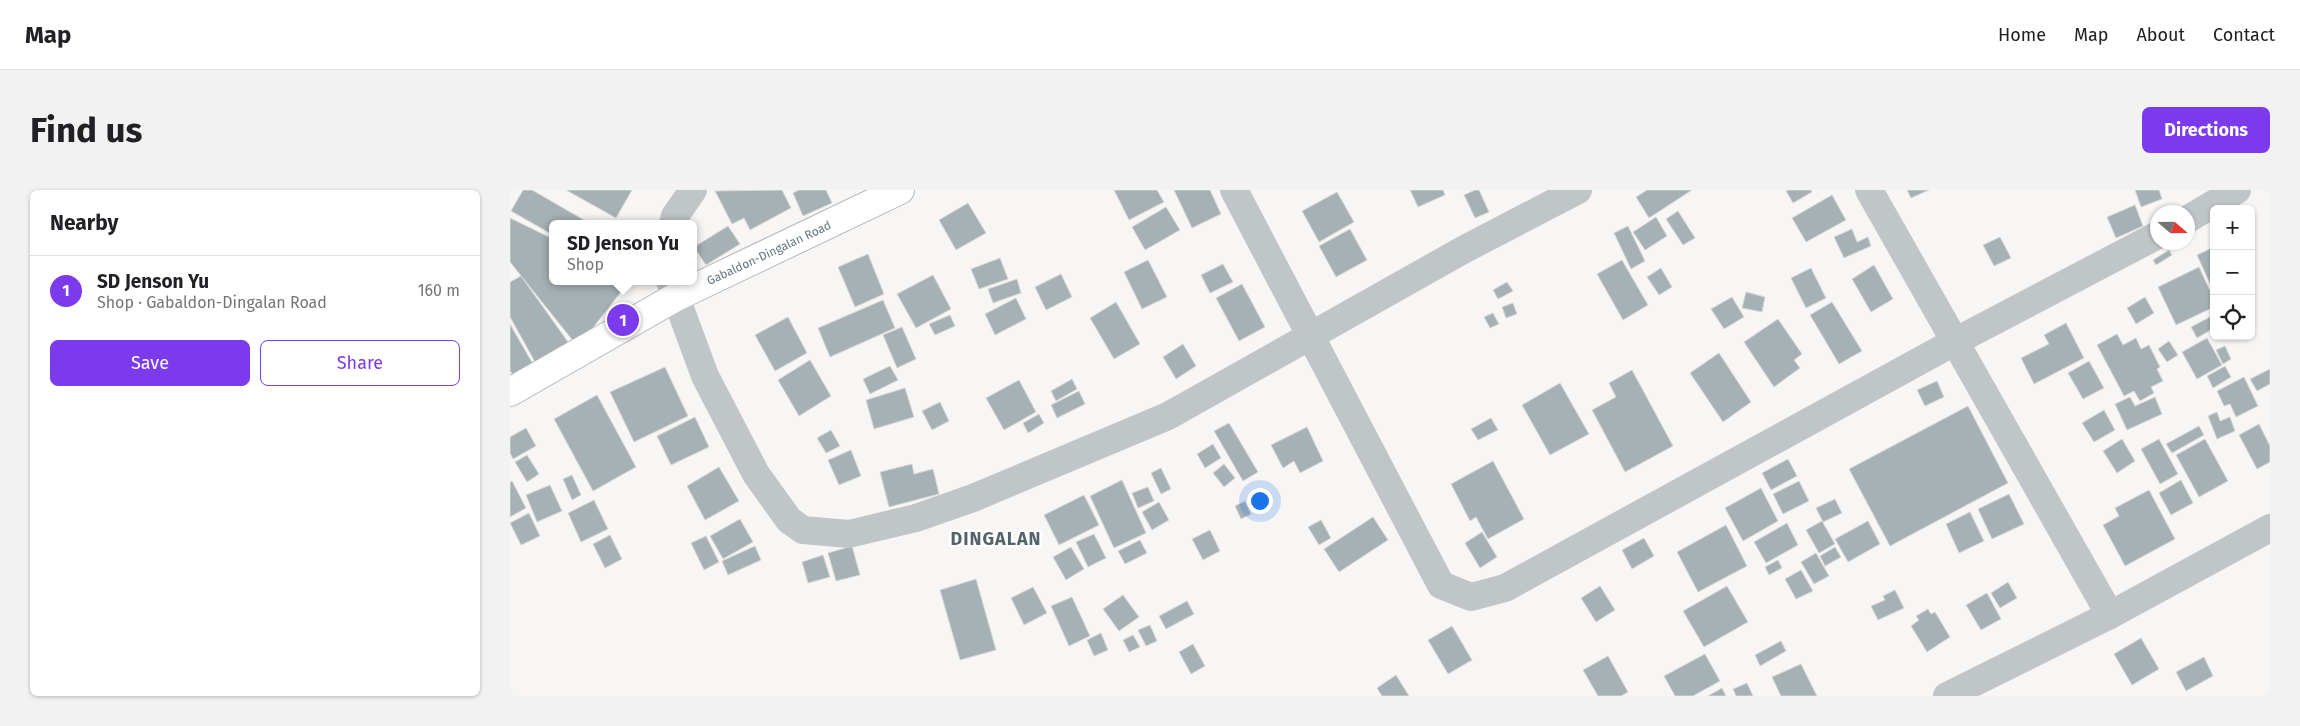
<!DOCTYPE html>
<html lang="en">
<head>
<meta charset="utf-8">
<style>
  body { margin:0; font-family:"Fira Sans",sans-serif; background:#f2f2f2; color:#202124 }
  .controls { position:absolute; right:15px; top:15px; display:grid; overflow:hidden; border-radius:8px; box-shadow:0 1px 4px #0004 }
  .controls button { width:45px; height:45px; display:grid; place-items:center; padding:0; border:0; border-bottom:1px solid #e0e0e0; background:#fff; color:#202124; font:25px sans-serif }
  .compass { position:absolute; left:1640px; top:15px; width:45px; height:45px; border-radius:50%; background:#fff; box-shadow:0 1px 4px #0004; rotate:110deg }
  .you { position:absolute; left:749px; top:310px; width:18px; height:18px; margin:-12px; border:4px solid #fff; border-radius:50%; background:#1a73e8; box-shadow:0 0 0 8px #1a73e833 }
  .badge { display:grid; place-items:center; width:32px; height:32px; border-radius:50%; background:#7c3aed; color:#fff; font-size:16px; font-weight:700 }
  .pin { position:absolute; translate:-50% -50%; border:2px solid #fff; box-shadow:0 1px 5px #0006 }
  .popup { position:absolute; left:39px; top:30px; width:148px; height:65px; box-sizing:border-box; display:grid; place-content:center; border-radius:8px; background:#fff; filter:drop-shadow(0 1px 4px #0005); font-size:16px; white-space:nowrap; color:#757577 }
  .popup b { font-size:19px; color:#202124 }
  .popup::after { content:''; position:absolute; left:50%; top:100%; margin-left:-10px; border:10px solid transparent; border-top-color:#fff }
  .list { margin:0; padding:0; list-style:none }
  h2 { display:flex; justify-content:space-between; align-items:center; height:65px; margin:0; padding:0 20px; font-size:21px }
  h2 small { font-size:16px; font-weight:400; color:#757577 }
  .list li { display:grid; grid-template-columns:32px 1fr auto; gap:15px; align-items:center; box-sizing:border-box; height:70px; padding:0 20px; border-top:1px solid #e0e0e0 }
  .list b { display:block; font-size:19px; white-space:nowrap }
  .list p { margin:0; font-size:16px; white-space:nowrap; color:#757577 }
  .list em { font-size:16px; font-style:normal; color:#757577 }
  .actions { display:flex; gap:10px; padding:15px 20px }
  .actions a { flex:1; padding:11px 0; border:1px solid #7c3aed; border-radius:8px; text-align:center; font-size:18px; color:#7c3aed }
  .actions .main { background:#7c3aed; color:#fff }
  .icon { flex:none; width:28px; height:28px; fill:none; stroke:currentColor; stroke-width:2; stroke-linecap:round; stroke-linejoin:round }
  .map { position:relative; flex:none; width:1760px; height:506px; overflow:hidden; border-radius:8px }
  header { display:flex; align-items:center; gap:30px; box-sizing:border-box; height:70px; padding:0 25px; background:#fff; border-bottom:1px solid #e0e0e0 }
  header strong { font-size:24px }
  nav { display:flex; gap:28px; margin-inline-start:auto; font-size:18px }
  .intro { display:flex; align-items:center; justify-content:space-between; box-sizing:border-box; height:120px; padding:0 30px }
  h1 { margin:0; font-size:35px }
  .button { padding:12px 22px; border-radius:8px; background:#7c3aed; color:#fff; font-size:18px; font-weight:700 }
  main { display:flex; gap:30px; padding:0 30px }
  aside { flex:1; background:#fff; border-radius:8px; box-shadow:0 1px 4px #0004 }
  .map>svg:first-child { display:block }
  .building { fill:#a6b1b5; stroke:#d8d8d6 }
  .lines { fill:none; stroke-linecap:round; stroke-linejoin:round }
  .major-casing { stroke:#b1b7ba; stroke-width:30 }
  .minor { stroke:#c0c5c8; stroke-width:28 }
  .major { stroke:#fff; stroke-width:28 }
  .labels { text-anchor:middle; stroke-width:5; stroke-linejoin:round; paint-order:stroke }
  .street-label { font-size:12px; fill:#62767f; stroke:#fff }
  .district-label { font-size:18px; font-weight:bold; letter-spacing:1px; fill:#54636a; stroke:#fff }
</style>
</head>
<body>
<header>
<strong>Map</strong>
<nav><a>Home</a><a>Map</a><a>About</a><a>Contact</a></nav>
</header>
<div class="intro"><h1>Find us</h1><a class="button">Directions</a></div>
<main>
<aside>
<h2>Nearby<small></small></h2>
<ul class="list">
<li><span class="badge">1</span><div><b>SD Jenson Yu</b><p>Shop · Gabaldon-Dingalan Road</p></div><em>160 m</em></li>
</ul>
<div class="actions"><a class="main">Save</a><a>Share</a></div>
</aside>
<div class="map">
<svg width="1760" height="506" viewBox="0 0 1760 506">
  <rect width="100%" height="100%" fill="#f7f6f4"/>
  <!-- building -->
  <g class="building">
    <path d="M13 0H22L81 34H43V45L1 21Z"/>
    <path d="M56 0H122L106 28Z"/>
    <path d="M272 0 281 18 240 40 234 28 222 34 205 1Z"/>
    <path d="M289 0H316L322 13 293 26 283 3Z"/>
    <path d="M604 0H647L654 12 619 30Z"/>
    <path d="M664 0H700L711 24 682 38Z"/>
    <path d="M900 0H933L935 5 908 17Z"/>
    <path d="M965 0H969L979 22 965 28 954 5Z"/>
    <path d="M1137 0H1182L1139 28 1126 7Z"/>
    <path d="M1279 0H1301L1302 2 1283 13 1276 1Z"/>
    <path d="M1397 0H1419L1401 8Z"/>
    <path d="M1625 0H1649L1652 9 1631 17Z"/>
    <path d="M827 2 844 32 809 52 792 21Z"/>
    <path d="M1322 5 1336 30 1296 52 1282 28Z"/>
    <path d="M458 13 476 43 446 60 429 30Z"/>
    <path d="M1625 15 1633 36 1606 48 1597 27Z"/>
    <path d="M656 17 670 40 635 60 622 37Z"/>
    <path d="M1168 21 1185 48 1173 55 1156 29Z"/>
    <path d="M1146 27 1157 46 1135 60 1123 42Z"/>
    <path d="M0 28 43 49V91H113L117 94 68 157 0 72Z"/>
    <path d="M218 36 230 54 196 75 184 57Z"/>
    <path d="M1118 36 1135 71 1121 79 1104 43Z"/>
    <path d="M840 39 857 70 826 87 809 56Z"/>
    <path d="M1342 39 1347 52 1358 47 1361 56 1334 68 1324 47Z"/>
    <path d="M1490 47 1501 68 1484 76 1473 55Z"/>
    <path d="M1704 57V95L1701 96 1687 65Z"/>
    <path d="M1659 60 1662 65 1646 75 1643 70Z"/>
    <path d="M358 64 374 104 345 117 328 77Z"/>
    <path d="M490 68 498 89 469 99 461 79Z"/>
    <path d="M638 70 657 107 632 119 614 82Z"/>
    <path d="M1112 70 1138 115 1113 130 1087 84Z"/>
    <path d="M713 74 723 92 700 103 691 85Z"/>
    <path d="M1364 75 1383 109 1361 122 1342 89Z"/>
    <path d="M1689 77 1704 109V117L1666 135 1648 97Z"/>
    <path d="M1151 78 1162 97 1149 105 1137 87Z"/>
    <path d="M1301 78 1316 108 1296 118 1281 88Z"/>
    <path d="M551 84 562 107 536 120 525 97Z"/>
    <path d="M423 85 441 119 406 138 387 104Z"/>
    <path d="M11 86 58 152 25 172 0 127V92Z"/>
    <path d="M507 89 511 103 483 113 478 99Z"/>
    <path d="M997 92 1003 101 988 109 983 100Z"/>
    <path d="M732 94 755 137 729 151 706 108Z"/>
    <path d="M1236 102 1255 107 1252 122 1232 118Z"/>
    <path d="M1222 107 1234 127 1214 139 1201 119Z"/>
    <path d="M1635 107 1644 123 1626 134 1617 118Z"/>
    <path d="M506 108 516 129 485 145 475 124Z"/>
    <path d="M373 110 385 138 320 167 308 138Z"/>
    <path d="M606 112 630 154 604 169 580 128Z"/>
    <path d="M1322 112 1352 161 1329 174 1300 125Z"/>
    <path d="M1003 113 1007 124 996 128 992 117Z"/>
    <path d="M983 123 989 134 980 138 974 127Z"/>
    <path d="M440 125 445 136 425 145 419 134Z"/>
    <path d="M1702 126 1704 138 1687 148 1681 137Z"/>
    <path d="M278 127 297 163 265 181 245 145Z"/>
    <path d="M1268 129 1292 164 1284 170 1290 178 1264 197 1234 152Z"/>
    <path d="M1556 133 1574 168 1524 194 1511 168 1539 154 1534 145Z"/>
    <path d="M0 134 23 174 3 185 0 181Z"/>
    <path d="M392 137 406 169 387 178 373 145Z"/>
    <path d="M1607 144 1613 155 1626 148 1631 159 1639 155 1650 177 1647 179 1653 191 1641 197 1644 203 1630 211 1624 201 1614 206 1587 155Z"/>
    <path d="M1697 148 1712 175 1687 189 1672 162Z"/>
    <path d="M1659 151 1668 165 1657 172 1648 159Z"/>
    <path d="M673 154 686 176 666 189 653 167Z"/>
    <path d="M1715 156 1721 169 1713 174 1706 160Z"/>
    <path d="M1209 163 1241 212 1213 232 1180 183Z"/>
    <path d="M300 170 321 206 289 226 268 190Z"/>
    <path d="M1579 171 1594 198 1573 209 1558 183Z"/>
    <path d="M380 176 388 190 360 204 353 189Z"/>
    <path d="M1715 176 1721 187 1703 198 1697 186Z"/>
    <path d="M155 177 178 226 124 252 100 202Z"/>
    <path d="M1760 179V194L1747 201 1740 189Z"/>
    <path d="M1122 180 1163 256 1115 282 1082 220 1106 207 1099 193Z"/>
    <path d="M1734 187 1748 216 1726 227 1720 214 1714 216 1707 201Z"/>
    <path d="M562 189 567 199 546 211 541 201Z"/>
    <path d="M509 190 526 222 494 240 476 208Z"/>
    <path d="M1427 191 1434 207 1415 216 1407 200Z"/>
    <path d="M1050 193 1079 244 1040 265 1012 215Z"/>
    <path d="M395 198 404 227 364 239 356 210Z"/>
    <path d="M569 201 575 214 547 228 541 215Z"/>
    <path d="M87 205 126 277 83 301 44 229Z"/>
    <path d="M1620 207 1625 216 1645 207 1652 224 1617 240 1605 214Z"/>
    <path d="M430 212 439 231 422 240 412 221Z"/>
    <path d="M1458 216 1498 293 1380 356 1339 279Z"/>
    <path d="M1594 220 1605 240 1584 252 1572 233Z"/>
    <path d="M1707 222 1710 231 1720 227 1725 241 1707 249 1698 226Z"/>
    <path d="M529 224 534 233 518 243 513 233Z"/>
    <path d="M185 227 199 257 161 275 147 246Z"/>
    <path d="M981 228 988 240 968 250 961 239Z"/>
    <path d="M719 233 748 282 733 291 704 241Z"/>
    <path d="M1749 234 1760 256V272L1747 279 1729 245Z"/>
    <path d="M1689 236 1694 245 1662 263 1656 254Z"/>
    <path d="M797 237 813 271 790 283 784 271 773 278 761 255Z"/>
    <path d="M16 238 26 256 3 269 0 263V247Z"/>
    <path d="M321 240 330 256 316 263 307 248Z"/>
    <path d="M1612 249 1625 271 1607 283 1593 261Z"/>
    <path d="M1649 249 1668 284 1650 294 1631 259Z"/>
    <path d="M1695 249 1718 291 1689 307 1666 265Z"/>
    <path d="M703 254 711 268 695 278 687 264Z"/>
    <path d="M341 260 351 286 329 295 318 270Z"/>
    <path d="M17 265 29 284 17 292 5 272Z"/>
    <path d="M1278 269 1287 286 1261 300 1252 283Z"/>
    <path d="M983 271 1014 329 978 349 966 327 960 331 941 294Z"/>
    <path d="M402 274 404 284 423 279 429 304 379 317 370 282Z"/>
    <path d="M714 274 725 288 714 297 703 283Z"/>
    <path d="M209 277 229 311 195 330 177 296Z"/>
    <path d="M651 278 661 299 651 304 641 283Z"/>
    <path d="M62 285 71 305 62 310 53 289Z"/>
    <path d="M612 290 636 343 604 358 580 306Z"/>
    <path d="M1671 290 1683 313 1661 325 1649 303Z"/>
    <path d="M2 291 16 318 0 327V292Z"/>
    <path d="M1289 291 1299 311 1273 324 1263 304Z"/>
    <path d="M40 295 52 321 27 332 16 305Z"/>
    <path d="M638 297 644 311 628 318 622 303Z"/>
    <path d="M1251 298 1268 331 1233 351 1215 318Z"/>
    <path d="M1639 300 1665 349 1615 376 1593 335 1609 326 1605 318Z"/>
    <path d="M1499 304 1514 334 1482 349 1468 319Z"/>
    <path d="M574 305 589 335 549 355 534 325Z"/>
    <path d="M1325 309 1332 323 1313 332 1306 318Z"/>
    <path d="M84 310 98 339 71 352 58 323Z"/>
    <path d="M735 311 741 324 731 329 725 316Z"/>
    <path d="M649 312 659 330 642 340 632 322Z"/>
    <path d="M1460 322 1474 351 1449 363 1436 334Z"/>
    <path d="M19 323 30 346 11 355 0 333Z"/>
    <path d="M863 327 878 350 829 382 814 359Z"/>
    <path d="M230 329 243 352 213 369 200 346Z"/>
    <path d="M811 330 821 348 809 355 798 337Z"/>
    <path d="M1312 331 1325 354 1309 363 1296 340Z"/>
    <path d="M1358 331 1370 354 1338 372 1325 349Z"/>
    <path d="M1277 333 1288 355 1256 373 1244 352Z"/>
    <path d="M1216 335 1237 376 1188 402 1167 362Z"/>
    <path d="M700 340 710 361 693 370 682 349Z"/>
    <path d="M972 342 987 367 970 378 955 353Z"/>
    <path d="M584 344 596 368 578 377 566 352Z"/>
    <path d="M100 345 112 369 95 378 83 354Z"/>
    <path d="M196 346 209 372 194 380 181 353Z"/>
    <path d="M1134 348 1144 366 1122 379 1112 360Z"/>
    <path d="M630 350 637 363 615 374 608 361Z"/>
    <path d="M245 356 251 370 218 385 212 371Z"/>
    <path d="M342 356 350 385 326 391 318 363Z"/>
    <path d="M561 357 574 379 556 390 543 367Z"/>
    <path d="M1325 357 1331 367 1315 376 1310 366Z"/>
    <path d="M1306 363 1319 386 1304 394 1291 372Z"/>
    <path d="M313 365 320 387 298 393 292 372Z"/>
    <path d="M1268 370 1272 378 1259 385 1255 377Z"/>
    <path d="M1291 380 1303 401 1286 409 1275 389Z"/>
    <path d="M466 389 486 460 450 470 430 400Z"/>
    <path d="M1498 392 1507 408 1490 418 1481 403Z"/>
    <path d="M1090 396 1105 420 1086 432 1071 408Z"/>
    <path d="M1217 396 1238 432 1194 457 1173 421Z"/>
    <path d="M523 397 537 423 514 435 501 408Z"/>
    <path d="M1385 400 1394 418 1368 430 1361 416 1375 410 1373 406Z"/>
    <path d="M1477 403 1491 429 1471 440 1456 415Z"/>
    <path d="M613 405 629 427 609 441 593 419Z"/>
    <path d="M562 407 580 446 559 456 541 416Z"/>
    <path d="M677 411 684 424 656 439 649 426Z"/>
    <path d="M1418 419 1421 424 1425 422 1440 447 1417 462 1401 436 1409 430 1406 426Z"/>
    <path d="M640 435 647 451 636 456 628 440Z"/>
    <path d="M942 436 962 470 938 484 918 450Z"/>
    <path d="M591 443 598 460 584 466 577 450Z"/>
    <path d="M623 445 630 457 619 462 613 450Z"/>
    <path d="M1631 448 1649 479 1622 495 1604 464Z"/>
    <path d="M1271 451 1276 461 1250 476 1245 465Z"/>
    <path d="M683 454 695 476 681 484 669 462Z"/>
    <path d="M1195 464 1210 491 1183 506H1165L1154 486Z"/>
    <path d="M1098 466 1118 502 1111 506H1088L1073 480Z"/>
    <path d="M1694 467 1703 486 1676 501 1666 482Z"/>
    <path d="M1291 474 1307 506H1271L1262 487Z"/>
    <path d="M886 485 899 506H872L867 498Z"/>
    <path d="M1237 493 1243 506H1226L1223 499Z"/>
    <path d="M1212 498 1216 506H1198Z"/>
  </g>
  <g class="lines">
    <!-- major casing -->
    <g class="major-casing">
      <path id="major" d="M0 202 166 107 390 0"/>
    </g>
    <!-- minor -->
    <g class="minor">
      <path d="M724 0 931 395 961 407 995 398 1446 151 1648 45"/>
      <path d="M1359 0 1600 425"/>
      <path d="M1678 29 1727 0"/>
      <path d="M163 34 165 26 183 0"/>
      <path d="M160 91 195 186 246 284 279 330 293 340 339 344 406 328 463 308 658 226 953 60 1068 0"/>
      <path d="M1437 506 1600 425 1760 338"/>
    </g>
    <!-- major -->
    <use href="#major" class="major"/>
  </g>
  <g class="labels">
    <!-- street labels -->
    <g class="street-label">
      <text transform="translate(259 63) rotate(-25)" y="4">Gabaldon-Dingalan Road</text>
    </g>
    <!-- district labels -->
    <g class="district-label">
      <text x="486" y="355">DINGALAN</text>
    </g>
  </g>
</svg>
<div class="controls">
<button>+</button>
<button>−</button>
<button><svg class="icon" aria-label="locate" viewBox="0 0 24 24"><circle cx="12" cy="12" r="6"/><path d="M12 2v4M12 18v4M2 12h4M18 12h4"/></svg></button>
</div>
<svg class="compass" viewBox="-18 -18 36 36"><path d="M0-13l5 13h-10z" fill="#e53935"/><path d="M0 13l5-13h-10z" fill="#757577"/></svg>
<div class="you"></div>
<div class="pin badge" style="left:113px;top:130px">1</div>
<div class="popup"><b>SD Jenson Yu</b>Shop</div>
</div>
</main>
</body>
</html>
